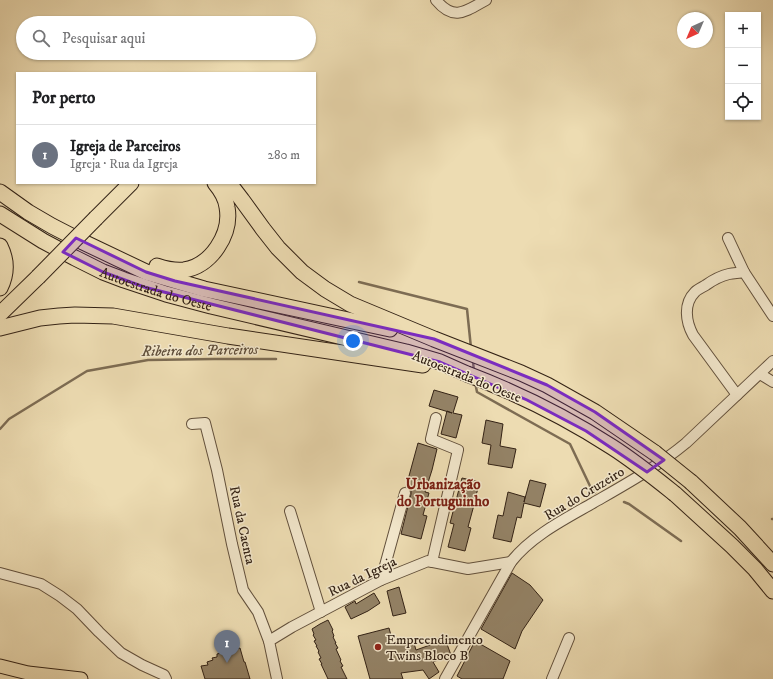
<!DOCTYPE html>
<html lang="pt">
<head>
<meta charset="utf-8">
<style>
  body { margin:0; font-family:"IM FELL DW Pica",serif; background:#f6f6f6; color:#202124 }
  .controls { position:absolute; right:12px; top:12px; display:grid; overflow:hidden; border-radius:0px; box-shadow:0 1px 3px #0004 }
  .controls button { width:36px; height:36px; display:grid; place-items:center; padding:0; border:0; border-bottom:1px solid #e0e0e0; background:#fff; color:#202124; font:20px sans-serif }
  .compass { position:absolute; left:677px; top:12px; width:36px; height:36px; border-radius:50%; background:#fff; box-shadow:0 1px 3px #0004; rotate:224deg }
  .you { position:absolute; left:353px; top:341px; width:14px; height:14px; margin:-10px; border:3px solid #fff; border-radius:50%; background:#1a73e8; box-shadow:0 0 0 6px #1a73e833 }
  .badge { display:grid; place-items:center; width:26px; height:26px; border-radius:50%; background:#ea580c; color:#fff; font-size:13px; font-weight:700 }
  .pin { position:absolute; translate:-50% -33px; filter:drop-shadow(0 1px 2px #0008) }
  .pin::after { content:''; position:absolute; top:21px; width:14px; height:12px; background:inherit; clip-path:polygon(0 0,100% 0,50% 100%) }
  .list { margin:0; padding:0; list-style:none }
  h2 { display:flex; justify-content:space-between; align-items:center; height:52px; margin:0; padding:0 16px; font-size:17px }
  h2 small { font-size:13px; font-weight:400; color:#757577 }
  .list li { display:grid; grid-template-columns:26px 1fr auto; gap:12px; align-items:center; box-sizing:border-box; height:60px; padding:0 16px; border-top:1px solid #e0e0e0 }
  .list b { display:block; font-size:15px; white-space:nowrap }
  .list p { margin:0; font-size:13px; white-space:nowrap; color:#757577 }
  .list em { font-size:13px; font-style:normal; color:#757577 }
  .icon { flex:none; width:22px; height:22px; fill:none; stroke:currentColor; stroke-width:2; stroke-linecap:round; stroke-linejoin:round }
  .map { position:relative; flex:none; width:773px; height:679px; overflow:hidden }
  .search { position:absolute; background:#fff; box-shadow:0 1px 3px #0004; left:16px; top:16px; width:300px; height:44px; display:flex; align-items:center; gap:10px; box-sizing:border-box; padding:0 14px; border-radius:22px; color:#757577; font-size:15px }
  .panel { position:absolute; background:#fff; box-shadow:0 1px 3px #0004; left:16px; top:72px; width:300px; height:112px; border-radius:0px }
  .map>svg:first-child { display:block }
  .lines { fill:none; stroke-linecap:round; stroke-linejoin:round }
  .stream { stroke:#7d6c53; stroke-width:2.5 }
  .building { fill:#948367; stroke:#332215 }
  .minor-casing { stroke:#62503c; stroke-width:12 }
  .major-casing { stroke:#332215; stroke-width:15 }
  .highway-casing { stroke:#332215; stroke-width:17 }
  .minor { stroke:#f3e8cd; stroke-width:10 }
  .major { stroke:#eddcb2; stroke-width:13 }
  .highway { stroke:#eddcb2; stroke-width:15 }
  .highway-bridge-casing { stroke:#332215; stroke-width:17; stroke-linecap:butt }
  .highway-bridge { stroke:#eddcb2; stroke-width:15 }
  .marked { fill:#7b2cbf; fill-opacity:0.2; stroke:#7b2cbf; stroke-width:3; stroke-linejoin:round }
  .poi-dot { fill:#8f2418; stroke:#f3e8cd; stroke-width:1.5 }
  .labels { text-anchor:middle; stroke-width:3; stroke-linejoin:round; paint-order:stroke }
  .street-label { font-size:14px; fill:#332215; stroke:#f3e8cd }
  .poi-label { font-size:14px; fill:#332215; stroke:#f3e8cd; text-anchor:start }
  .water-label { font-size:15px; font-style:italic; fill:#5e4d39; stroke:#f3e8cd }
  .neighbourhood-label { font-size:15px; font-weight:bold; fill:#7a1f14; stroke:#f3e8cd }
</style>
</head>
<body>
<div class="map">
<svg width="773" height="679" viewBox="0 0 773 679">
  <rect width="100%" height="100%" fill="#eddcb2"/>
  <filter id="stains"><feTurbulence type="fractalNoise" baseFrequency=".005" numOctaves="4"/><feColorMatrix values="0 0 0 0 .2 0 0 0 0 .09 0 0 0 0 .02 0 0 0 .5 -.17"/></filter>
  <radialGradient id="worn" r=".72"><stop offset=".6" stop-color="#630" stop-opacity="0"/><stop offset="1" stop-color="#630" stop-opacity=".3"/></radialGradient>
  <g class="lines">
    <!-- stream -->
    <g class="stream">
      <path d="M359 282 467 309 471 348"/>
      <path d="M473 361 474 372"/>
      <path d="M475 382 477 392 570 444 590 486 595 493"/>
      <path d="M0 429 9 419 87 371 148 360 214 359H276"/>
      <path d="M624 502 629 504 681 541"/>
      <path d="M772 519H773"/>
    </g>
  </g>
  <!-- building -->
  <g class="building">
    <path d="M434 390 458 397 453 413 462 415 456 438 441 434 447 411 452 413 429 406Z"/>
    <path d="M486 420 503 424 500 446 516 449 512 468 488 464 491 445 482 443Z"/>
    <path d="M418 443 437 449 432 470 425 492 429 493 423 515 427 516 421 539 401 534 411 494V491L409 487H406Z"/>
    <path d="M462 478 480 482 473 505H474L468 527 471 528 465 551 448 547 454 524 450 523Z"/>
    <path d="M530 480 546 484 540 507 524 503 521 518 517 517 511 542 493 538 498 515 503 516 508 492 525 497 524 502Z"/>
    <path d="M512 573 530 585 543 600 522 631 515 649 481 629Z"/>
    <path d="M399 587 406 613 393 616 387 591Z"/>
    <path d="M374 593 380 603 368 611 351 619 345 607 355 601 356 604Z"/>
    <path d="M328 620 333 630 332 631 334 636 333 637 336 643H335L338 648 336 649 341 660 340 661 343 666 341 667 347 679H328L321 664H322L319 659 321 658 318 652 319 651 316 646H317L314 641 316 640 313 635 314 634 312 629 320 624Z"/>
    <path d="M389 628 393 643 413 640 416 650 433 644 432 641 444 636 451 655 433 662 439 672 429 679 423 670 401 673 403 679H370L358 636Z"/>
    <path d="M475 641 510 661 503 679H462L457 676Z"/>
    <path d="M240 648 244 662H245L250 679H205L201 666 208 665 207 662 213 660 212 658 217 657V654Z"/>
  </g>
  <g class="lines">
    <!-- minor casing -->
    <g class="minor-casing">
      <g id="minor">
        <path d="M436 0C454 22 466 11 486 0"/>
        <path d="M728 238 744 272"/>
        <path d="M760 374 773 382"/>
        <path d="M737 395 693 335C686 322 683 304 695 292 698 289 703 287 706 285 713 280 720 276 729 274 734 273 739 273 744 272L773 316"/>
        <path d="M192 424 205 423 217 470 232 544 243 590 258 612 269 641"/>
        <path d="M290 511 321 612"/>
        <path d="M432 562 458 450 431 439 436 418"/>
        <path d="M0 573 41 584 60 596 77 609 99 632 121 653 142 665 164 675 166 679"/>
        <path d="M381 580 405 493"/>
        <path d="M277 679 269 641 292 627 381 580 428 561 468 569 511 562"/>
        <path d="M445 679 511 562C531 536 565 519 593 503 626 484 657 467 686 443L773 361"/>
        <path d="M552 679 569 638"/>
      </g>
    </g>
    <!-- major casing -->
    <g class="major-casing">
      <path id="major" d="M0 666 28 673 81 679"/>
    </g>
    <!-- highway casing -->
    <g class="highway-casing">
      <g id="highway">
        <path d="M229 183 242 200 263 229 278 248 302 272 325 289 350 304 434 339 521 373 547 385 595 412 655 453"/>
        <path d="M0 192 28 212 52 226 83 242 146 272 204 289 390 329"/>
        <path id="s1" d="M0 214 43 241 75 258 103 272 124 280 166 294 211 306 406 352 440 362 467 374"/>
        <path d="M96 218 131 183"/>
        <path d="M0 246C7 260 7 274 0 288"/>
        <path d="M157 266C166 269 175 271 184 270 211 266 232 234 227 207 226 199 220 189 215 183"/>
        <path d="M0 314 38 277"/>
        <path d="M0 328 40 318 59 316 75 315 113 316 228 336 423 365"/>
        <path d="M691 482 740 528 773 564"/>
        <path d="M675 494 732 546 755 569 773 591"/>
      </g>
    </g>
    <!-- minor -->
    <use href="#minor" class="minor"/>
    <!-- major -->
    <use href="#major" class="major"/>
    <!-- highway -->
    <use href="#highway" class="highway"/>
    <!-- highway-bridge casing -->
    <g class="highway-bridge-casing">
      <g id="highway-bridge">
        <path d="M38 277 96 218"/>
        <path d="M467 374C517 393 567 418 612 447 634 461 655 478 675 494"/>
        <path d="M655 453 691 482"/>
      </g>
    </g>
    <!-- highway-bridge -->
    <use href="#highway-bridge" class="highway-bridge"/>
  </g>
  <!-- marked area -->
  <path class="marked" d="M76 238 146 272 175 281 434 339 547 385 595 412 664 460 647 472 586 431 527 400 440 362 144 287 103 272 63 252Z"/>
  <!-- markers -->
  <circle class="poi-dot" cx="378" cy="647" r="4"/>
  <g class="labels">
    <!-- street labels -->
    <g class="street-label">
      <text dy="5" stroke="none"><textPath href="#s1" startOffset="174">Autoestrada do Oeste</textPath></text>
      <text transform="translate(467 376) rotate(22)" y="5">Autoestrada do Oeste</text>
      <text transform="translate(584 493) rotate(-31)" y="5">Rua do Cruzeiro</text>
      <text transform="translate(243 525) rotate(78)" y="5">Rua da Caenta</text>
      <text transform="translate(362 576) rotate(-26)" y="5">Rua da Igreja</text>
    </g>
    <!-- poi labels -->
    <g class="poi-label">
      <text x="386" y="644">Empreendimento<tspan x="386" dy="16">Twins Bloco B</tspan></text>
    </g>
    <!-- water labels -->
    <g class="water-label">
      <text transform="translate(200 350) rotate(-1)" y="5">Ribeira dos Parceiros</text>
    </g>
    <!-- neighbourhood labels -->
    <g class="neighbourhood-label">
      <text x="443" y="489">Urbanização<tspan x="443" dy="17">do Portuguinho</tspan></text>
    </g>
  </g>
  <rect width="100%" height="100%" filter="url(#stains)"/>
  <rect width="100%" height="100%" fill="url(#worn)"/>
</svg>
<div class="controls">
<button>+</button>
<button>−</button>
<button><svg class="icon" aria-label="locate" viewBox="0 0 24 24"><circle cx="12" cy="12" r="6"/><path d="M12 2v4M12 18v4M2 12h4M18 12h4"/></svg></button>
</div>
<svg class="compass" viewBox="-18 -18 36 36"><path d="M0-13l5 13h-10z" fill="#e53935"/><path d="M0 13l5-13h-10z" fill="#757577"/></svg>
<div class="you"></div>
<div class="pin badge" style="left:227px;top:663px;background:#6b7280">1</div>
<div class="search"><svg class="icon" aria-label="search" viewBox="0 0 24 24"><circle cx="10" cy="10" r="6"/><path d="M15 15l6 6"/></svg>Pesquisar aqui</div>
<section class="panel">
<h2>Por perto<small></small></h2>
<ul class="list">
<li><span class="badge" style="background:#6b7280">1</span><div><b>Igreja de Parceiros</b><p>Igreja · Rua da Igreja</p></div><em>280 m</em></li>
</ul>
</section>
</div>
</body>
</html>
